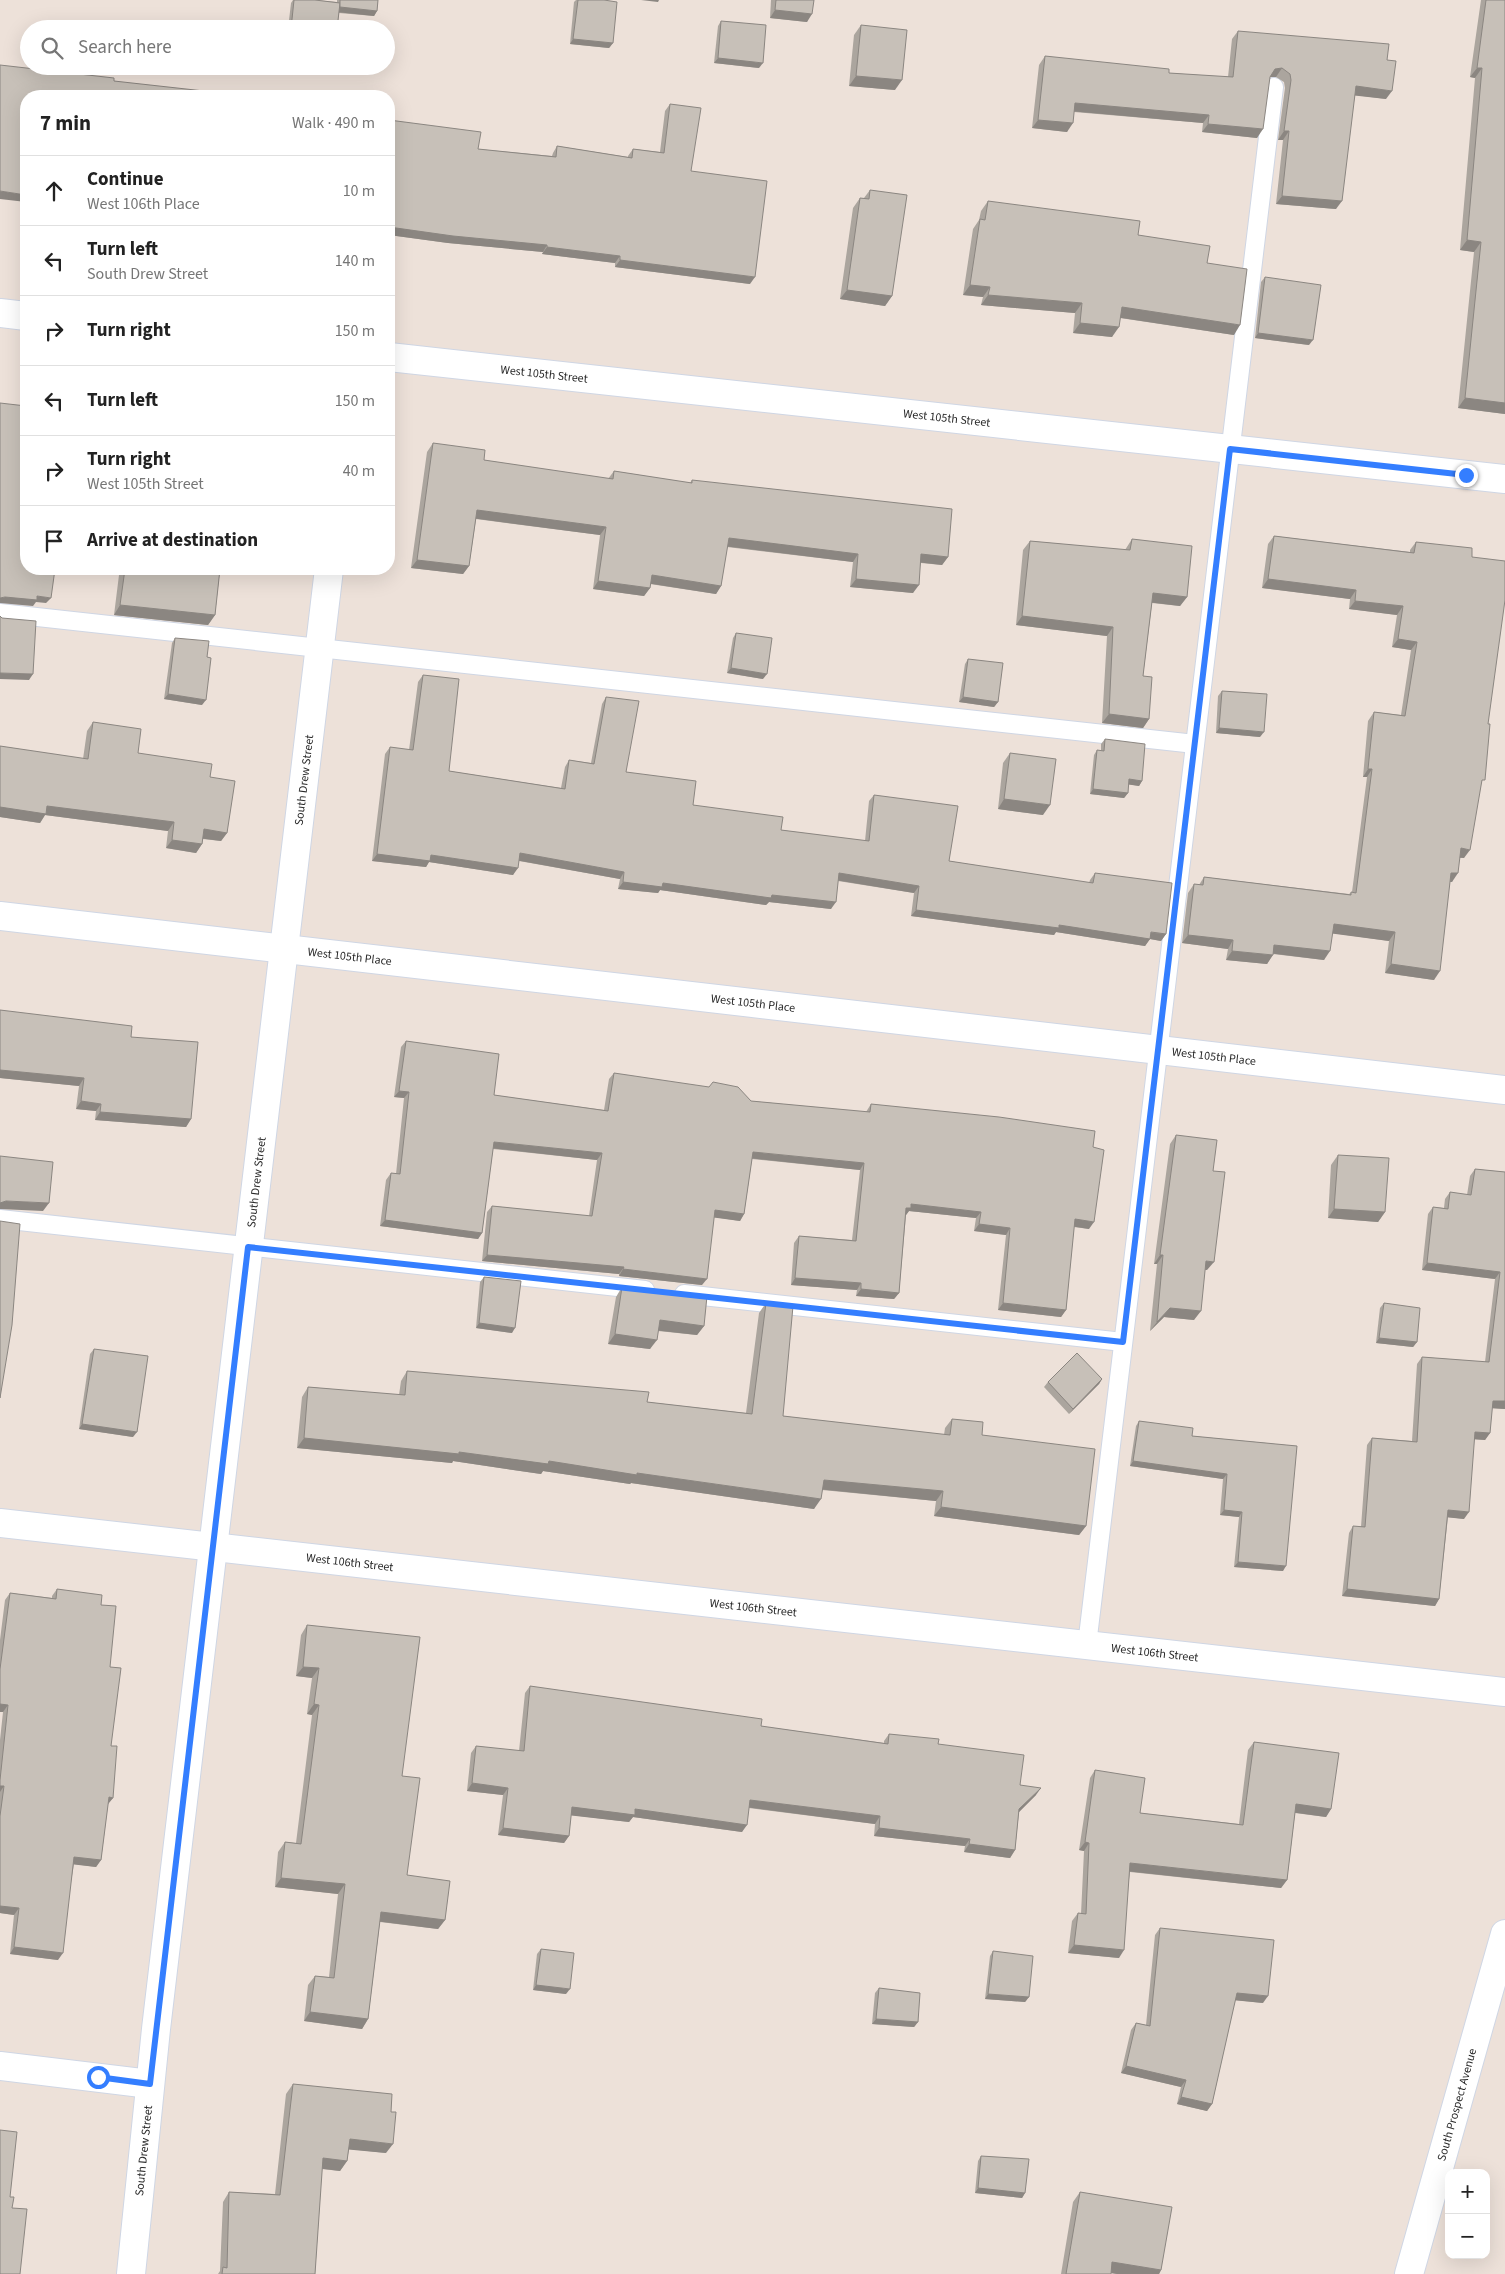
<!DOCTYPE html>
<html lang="en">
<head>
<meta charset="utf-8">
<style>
  body { margin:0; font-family:"Source Sans 3",sans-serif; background:#f2f2f2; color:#222 }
  .controls { position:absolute; right:15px; bottom:15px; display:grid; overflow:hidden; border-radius:10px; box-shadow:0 5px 20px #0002 }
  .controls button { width:45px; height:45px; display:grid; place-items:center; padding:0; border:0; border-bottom:1px solid #e0e0e0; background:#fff; color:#222; font:25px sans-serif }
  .stop { position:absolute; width:15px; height:15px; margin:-11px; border:4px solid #347eff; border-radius:50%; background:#fff }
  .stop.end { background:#347eff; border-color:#fff; box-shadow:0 1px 5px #0008 }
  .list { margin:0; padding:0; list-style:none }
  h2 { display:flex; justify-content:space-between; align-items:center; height:65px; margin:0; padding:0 20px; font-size:21px }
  h2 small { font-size:16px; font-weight:400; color:#767676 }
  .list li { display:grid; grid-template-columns:32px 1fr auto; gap:15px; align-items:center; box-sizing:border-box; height:70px; padding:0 20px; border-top:1px solid #e0e0e0 }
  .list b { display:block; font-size:19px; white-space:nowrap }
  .list p { margin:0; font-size:16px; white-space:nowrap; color:#767676 }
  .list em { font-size:16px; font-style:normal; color:#767676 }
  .icon { flex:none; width:28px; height:28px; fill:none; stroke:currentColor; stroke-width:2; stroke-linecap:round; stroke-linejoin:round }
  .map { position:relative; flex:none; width:1505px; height:2274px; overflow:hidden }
  .search { position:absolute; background:#fff; box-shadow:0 5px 20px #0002; left:20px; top:20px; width:375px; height:55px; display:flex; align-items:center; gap:12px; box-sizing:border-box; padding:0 18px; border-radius:28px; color:#767676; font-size:19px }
  .panel { position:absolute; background:#fff; box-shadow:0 5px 20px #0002; left:20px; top:90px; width:375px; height:485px; border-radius:20px }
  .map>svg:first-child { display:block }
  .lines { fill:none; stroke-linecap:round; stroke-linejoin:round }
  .service-casing { stroke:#cfd6e4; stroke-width:20 }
  .minor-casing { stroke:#cfd6e4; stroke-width:30 }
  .service { stroke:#fff; stroke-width:18 }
  .minor { stroke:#fff; stroke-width:28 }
  .wall { fill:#aba59e }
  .shaded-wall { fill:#8b8681 }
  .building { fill:#c7c0b8; stroke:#8b8681 }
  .route { stroke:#347eff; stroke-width:6 }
  .labels { text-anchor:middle; stroke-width:4.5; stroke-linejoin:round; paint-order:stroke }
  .street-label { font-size:12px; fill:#292929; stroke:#fff }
</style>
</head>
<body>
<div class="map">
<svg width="1505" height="2274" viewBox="0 0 1505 2274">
  <rect width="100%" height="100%" fill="#ede1d9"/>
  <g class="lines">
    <!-- service casing -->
    <g class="service-casing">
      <g id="service">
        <path d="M0 613 1195 744"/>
        <path d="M0 1219 645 1290"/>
        <path d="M684 1294 1123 1342"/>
        <path d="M1087 1645 1274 87"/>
      </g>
    </g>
    <!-- minor casing -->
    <g class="minor-casing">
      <g id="minor">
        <path d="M0 313 26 316"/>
        <path id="s1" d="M389 357 1505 479"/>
        <path id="s2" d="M0 916 1505 1090"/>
        <path id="s3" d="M0 1523 1505 1692"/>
        <path d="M0 2066 150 2084"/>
        <path id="s4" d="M131 2274 156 2029 329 569"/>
        <path id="s5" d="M1409 2274 1505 1934"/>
      </g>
    </g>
    <!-- service -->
    <use href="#service" class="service"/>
    <!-- minor -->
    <use href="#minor" class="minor"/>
  </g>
  <!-- wall -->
  <g class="wall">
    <path d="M293 0H315L337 2V0H378L377 11 374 16 339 13 337 29H288L291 3Z"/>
    <path d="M576 0H604L613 43 609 48 570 44 574 2Z"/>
    <path d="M771 0H814L807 22 770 18Z"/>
    <path d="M1481 0H1505V414L1458 408 1474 252 1460 250 1475 78 1470 77Z"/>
    <path d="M721 21 759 68 714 63 718 26Z"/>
    <path d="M861 25 895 90 849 86 854 35Z"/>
    <path d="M1238 31 1387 60 1386 99 1355 95 1336 209 1276 204 1283 140H1278L1285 88 1284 82 1276 77H1269L1257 138 1202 132 1203 123 1074 112 1067 132 1032 128 1039 65 1045 56 1169 73 1228 77 1232 39Z"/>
    <path d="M670 104 691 171 750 284 615 267V263L542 254 543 252 448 243 389 235V120L478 149 552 156 553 153 557 146 628 157V156L633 149 660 152 665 111Z"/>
    <path d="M870 190 892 296 885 306 840 299 853 208 860 198H864Z"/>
    <path d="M988 201 1138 235 1207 263 1234 335 1120 318 1112 337 1073 333 1075 313 981 305 983 297 963 295 973 229 979 220 981 211Z"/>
    <path d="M1265 277 1309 345 1255 338 1261 282Z"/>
    <path d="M433 443 484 460 608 479 614 471 690 483 692 480 948 557 942 565 921 563 913 593 850 587 853 562 727 547 721 586 716 594 650 584V588L644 596 593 589 600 535 476 519 469 566 463 574 411 568 427 452Z"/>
    <path d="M1274 536 1410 552V550L1416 542 1472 557 1488 724 1481 785 1464 858H1459L1452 882H1450L1434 980 1385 973 1389 941 1332 933 1324 960 1273 954 1267 964 1226 960 1228 949 1182 943 1188 893 1194 884 1199 885 1204 877 1349 894 1352 892 1367 777H1363L1368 721 1374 712 1401 715 1411 650 1392 647 1397 615 1349 609 1350 599 1262 588 1268 544Z"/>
    <path d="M1132 539 1187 597 1180 606 1152 603 1143 676 1149 719 1143 728 1102 723 1107 636 1016 625 1023 550 1030 541 1125 550Z"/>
    <path d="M123 569H153L170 571 171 569H220L215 615 208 625 114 615 119 575Z"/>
    <path d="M736 633 763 679 727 673 733 638Z"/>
    <path d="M175 638 202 705 164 699 172 643Z"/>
    <path d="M968 659 998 702 994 707 959 702 965 664Z"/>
    <path d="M423 675 449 771 561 788 565 767 569 760 591 763 602 704 606 697 626 772 693 805 781 830 865 841 869 801 874 795 949 861 1089 883 1090 880 1095 873 1166 934 1161 941 1150 939 1145 946 1056 932 1054 935 911 916 914 893 838 881 831 909 769 902 766 905 660 890 658 893 618 889 620 879 519 861 513 875 429 862 426 867 372 861 385 754 390 747 409 750 418 682Z"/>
    <path d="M1222 691 1260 737 1216 733 1218 696Z"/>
    <path d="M93 722 138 753 210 777 227 833 221 841 203 839 202 844 196 853 166 848 168 831 45 815 40 823 0 817V746L83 759 87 731Z"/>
    <path d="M1105 739 1142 781 1139 786 1128 784V793L1124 798 1090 794 1094 755 1097 750 1101 751V744Z"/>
    <path d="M1010 753 1043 815 998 809 1003 763Z"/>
    <path d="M0 1010 131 1037 191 1119 186 1127 95 1120 96 1111 76 1109 79 1086 0 1078Z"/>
    <path d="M406 1041 494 1095 604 1110 609 1079 614 1073 751 1101 866 1112 871 1104 1093 1147 1089 1229 1074 1227 1066 1310 1061 1317 998 1310 1006 1235 974 1231 976 1218 909 1211 906 1215 899 1293 894 1299 856 1296 857 1290 791 1285 794 1243 799 1236 852 1240 860 1170 752 1159 744 1214 740 1221 714 1217 702 1285 619 1276V1274L482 1261 487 1212 492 1206 589 1216 597 1160 493 1149 482 1233 478 1239 380 1226 386 1180 391 1173 396 1174 404 1098 394 1097 401 1047Z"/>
    <path d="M1176 1135 1207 1270H1205L1194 1320 1164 1317 1150 1331 1157 1264H1154L1170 1144Z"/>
    <path d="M1338 1155 1385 1212 1378 1222 1328 1218 1331 1165Z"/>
    <path d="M1475 1169 1505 1172V1409L1492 1408 1490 1433 1485 1440 1474 1439 1464 1519 1448 1517 1439 1599 1435 1606 1342 1596 1349 1533 1353 1526 1361 1527 1367 1445 1372 1438 1412 1441 1417 1364 1422 1357 1485 1362 1495 1279 1422 1270 1428 1214 1433 1207 1444 1208 1445 1199 1450 1192 1467 1195 1470 1176Z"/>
    <path d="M484 1277 512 1333 476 1328 480 1282Z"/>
    <path d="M622 1287 704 1326 697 1335 658 1331 650 1349 608 1344 616 1297Z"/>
    <path d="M766 1303 783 1416 944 1435 945 1428 952 1419 982 1435 1086 1526 1079 1535 934 1516 936 1501 822 1490 814 1509 631 1483 630 1484 543 1471 541 1474 453 1461 452 1463 297 1448 302 1397 308 1387 399 1395 401 1381 407 1371 647 1402 746 1413 759 1313Z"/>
    <path d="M1384 1303 1417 1342 1413 1347 1376 1343 1380 1308Z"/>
    <path d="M94 1349 133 1437 79 1429 90 1354Z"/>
    <path d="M1102 1379 1099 1384 1069 1414 1044 1387 1048 1382Z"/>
    <path d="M1139 1421 1192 1436 1297 1446 1283 1571 1234 1567 1239 1517 1220 1515 1223 1479 1130 1466 1136 1426Z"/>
    <path d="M57 1589 101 1605 110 1667 111 1746 113 1798 108 1804 101 1860 96 1867 74 1864 58 1960 10 1954 14 1915 0 1913V1740L3 1712H0V1640L5 1600 10 1593 52 1598V1596Z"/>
    <path d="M307 1625 402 1776 407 1875 445 1920 438 1929 380 1922 368 2019 362 2029 304 2021 308 1985 315 1976 329 1977 338 1894 275 1887 278 1852 285 1842 296 1843 312 1715 307 1714 312 1678 296 1676 301 1635Z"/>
    <path d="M530 1686 761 1726 884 1743V1741L889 1734 938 1744 1020 1785 1036 1795 1019 1812 1015 1850 1010 1858 964 1852 965 1846 874 1836 875 1824 749 1808 742 1832 633 1817 629 1822 571 1815 569 1836 564 1843 498 1835 503 1795 467 1791 471 1753 476 1746 519 1751 525 1693Z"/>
    <path d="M1254 1742 1331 1809 1326 1817 1295 1813 1287 1880 1281 1888 1130 1872 1119 1958 1068 1953 1072 1921 1078 1913 1081 1914 1084 1851 1079 1850 1090 1778 1095 1770 1140 1813 1239 1824 1248 1750Z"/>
    <path d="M1160 1928 1263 2003 1235 2000 1212 2104 1207 2111 1177 2104 1181 2087 1121 2073 1131 2030 1136 2023 1146 2025 1155 1935Z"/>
    <path d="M541 1949 566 1994 533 1990 537 1954Z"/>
    <path d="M993 1951 1029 1997 1025 2002 985 1999 990 1956Z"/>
    <path d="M879 1988 918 2022 914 2027 872 2024 875 1993Z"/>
    <path d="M293 2084 386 2153 349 2149 347 2161 340 2171 322 2169 315 2274H218L220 2271 223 2202 229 2192 275 2194 286 2094Z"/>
    <path d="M981 2156 1025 2193 1022 2198 975 2193 978 2161Z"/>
    <path d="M1080 2192 1161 2270 1159 2274H1117L1111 2273V2274H1061L1073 2202Z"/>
  </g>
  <!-- shaded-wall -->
  <g class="shaded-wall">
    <path d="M641 0H659L658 2Z"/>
    <path d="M340 7 377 11 374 16 336 12Z"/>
    <path d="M775 10 812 14 807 22 770 18Z"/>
    <path d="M573 39 613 43 609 48 570 44Z"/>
    <path d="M718 58 763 63 759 68 714 63Z"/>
    <path d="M1282 68 1276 77H1269L1275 69Z"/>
    <path d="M1477 68H1482L1475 78 1470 77Z"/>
    <path d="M856 76 902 80 895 90 849 86Z"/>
    <path d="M1356 86 1392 91 1386 99 1350 95Z"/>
    <path d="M1075 103 1209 115 1203 123 1069 111Z"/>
    <path d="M1038 120 1073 123 1067 132 1032 128Z"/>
    <path d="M1208 124 1263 129 1257 138 1202 132Z"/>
    <path d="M1284 131H1289L1283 140H1278Z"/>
    <path d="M0 191 26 195V202L0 199Z"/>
    <path d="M1282 196 1342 201 1336 209 1276 204Z"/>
    <path d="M389 227 547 245 543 252 448 243 389 235Z"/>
    <path d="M1467 240 1481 242 1474 252 1460 250Z"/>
    <path d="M547 247 620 256 615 263 542 254Z"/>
    <path d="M620 260 755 277 750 284 615 267Z"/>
    <path d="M970 285 990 287 983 297 963 295Z"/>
    <path d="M847 290 892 296 885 306 840 299Z"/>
    <path d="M988 295 1082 303 1075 313 981 305Z"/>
    <path d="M1122 307 1240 325 1234 335 1115 317Z"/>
    <path d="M1080 323 1119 327 1112 337 1073 333Z"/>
    <path d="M1258 333 1313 340 1309 345 1255 338Z"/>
    <path d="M1465 398 1505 403V414L1458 408Z"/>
    <path d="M477 510 606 527 600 535 471 518Z"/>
    <path d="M729 538 858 554 853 562 723 546Z"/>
    <path d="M921 554 948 557 942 565 916 562Z"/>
    <path d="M417 560 469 566 463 574 411 568Z"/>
    <path d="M652 575 721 586 716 594 646 583Z"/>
    <path d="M856 579 919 585 913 593 850 587Z"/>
    <path d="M1268 579 1356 590 1350 599 1262 588Z"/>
    <path d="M598 581 650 588 644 596 593 589Z"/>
    <path d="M1153 593 1187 597 1180 606 1147 602Z"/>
    <path d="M37 596 51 598 46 603 36 602 33 606 0 603V598L5 597Z"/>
    <path d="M1355 601 1403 606 1397 615 1349 609Z"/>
    <path d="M120 605 215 615 208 625 114 615Z"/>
    <path d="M1022 616 1113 627 1107 636 1016 625Z"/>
    <path d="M1398 639 1417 642 1411 650 1392 647Z"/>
    <path d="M731 668 767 674 763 679 727 673Z"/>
    <path d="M0 673 33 674 29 680 0 679Z"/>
    <path d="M168 694 206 700 202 705 164 699Z"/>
    <path d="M963 697 998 702 994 707 959 702Z"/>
    <path d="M1109 714 1149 719 1143 728 1102 723Z"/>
    <path d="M1219 728 1264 732 1260 737 1216 733Z"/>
    <path d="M1368 769H1372L1367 777H1363Z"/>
    <path d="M1129 779 1142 781 1139 786 1125 784Z"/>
    <path d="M1093 789 1128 793 1124 798 1090 794Z"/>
    <path d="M1004 799 1050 805 1043 815 998 809Z"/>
    <path d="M47 806 174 822 168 831 45 815 40 823 0 817V807Z"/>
    <path d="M204 829 227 833 221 841 198 838Z"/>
    <path d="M172 840 202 844 196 853 166 848Z"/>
    <path d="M1461 848 1470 850 1464 858 1455 857Z"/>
    <path d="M520 853 624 872 620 879 515 860Z"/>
    <path d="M377 854 431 855 518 868 513 875 429 862 426 867 372 861Z"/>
    <path d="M839 873 919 886 914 893 835 880Z"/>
    <path d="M1451 873H1458L1452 882 1446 881Z"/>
    <path d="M623 882 663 883 836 902 831 909 769 902 766 905 660 890 658 893 618 889Z"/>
    <path d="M916 910 1059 925 1166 934 1161 941 1150 939 1145 946 1056 932 1054 935 911 916Z"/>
    <path d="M1334 924 1395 932 1389 941 1328 933Z"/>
    <path d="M1188 935 1233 940 1228 949 1182 943Z"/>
    <path d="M1274 945 1330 951 1324 960 1269 953Z"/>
    <path d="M1232 951 1273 955 1267 964 1226 960Z"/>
    <path d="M1391 964 1440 971 1434 980 1385 973Z"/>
    <path d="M0 1070 84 1078 79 1086 0 1078Z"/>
    <path d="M399 1091 409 1092 404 1098 394 1097Z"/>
    <path d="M81 1101 101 1104 96 1111 76 1109Z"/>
    <path d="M100 1112 191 1119 186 1127 95 1120Z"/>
    <path d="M494 1142 602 1153 597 1160 489 1148Z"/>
    <path d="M753 1152 864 1163 860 1170 748 1158Z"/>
    <path d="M6 1201 49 1203 43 1211 0 1209V1202Z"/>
    <path d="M911 1204 981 1212 976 1218 909 1211 906 1215V1208Z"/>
    <path d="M1334 1209 1385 1212 1378 1222 1328 1218Z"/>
    <path d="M715 1210 744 1214 740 1221 710 1217Z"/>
    <path d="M1075 1219 1094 1222 1089 1229 1070 1226Z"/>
    <path d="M385 1220 482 1233 478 1239 380 1226Z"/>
    <path d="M979 1224 1010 1228 1006 1235 974 1231Z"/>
    <path d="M487 1255 624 1267 619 1274 482 1261Z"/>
    <path d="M1160 1255H1163L1157 1264H1154Z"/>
    <path d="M1206 1261 1214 1262 1207 1270 1200 1269Z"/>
    <path d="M1427 1263 1500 1272 1495 1279 1422 1270Z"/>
    <path d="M623 1269 707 1279 702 1285 619 1276Z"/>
    <path d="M795 1278 861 1283 857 1290 791 1285Z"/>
    <path d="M861 1289 899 1293 894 1299 856 1296Z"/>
    <path d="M1003 1303 1066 1310 1061 1317 998 1310Z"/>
    <path d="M1170 1308 1201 1311 1194 1320 1164 1317 1150 1331 1157 1322Z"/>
    <path d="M660 1320 704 1326 697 1335 653 1330Z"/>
    <path d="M479 1323 515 1328 512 1333 476 1328Z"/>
    <path d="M615 1334 657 1340 650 1349 608 1344Z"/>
    <path d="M1379 1338 1417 1342 1413 1347 1376 1343Z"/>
    <path d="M1102 1379 1099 1384 1069 1414 1073 1409Z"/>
    <path d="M1493 1401H1505V1409L1488 1408Z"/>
    <path d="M82 1424 137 1432 133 1437 79 1429Z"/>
    <path d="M1475 1432 1490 1433 1485 1440 1470 1439Z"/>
    <path d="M304 1438 459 1452 549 1461 637 1473 821 1499 814 1509 631 1483 630 1484 543 1471 541 1474 453 1461 452 1463 297 1448Z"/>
    <path d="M1133 1461 1227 1474 1223 1479 1130 1466Z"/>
    <path d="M824 1480 943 1491 936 1501 817 1489Z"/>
    <path d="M941 1507 1086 1526 1079 1535 934 1516Z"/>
    <path d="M1224 1510 1242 1512 1239 1517 1220 1515Z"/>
    <path d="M1448 1510 1469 1512 1464 1519 1444 1517Z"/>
    <path d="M1238 1562 1286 1566 1283 1571 1234 1567Z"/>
    <path d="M1347 1589 1439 1599 1435 1606 1342 1596Z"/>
    <path d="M303 1667 319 1668 312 1678 296 1676Z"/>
    <path d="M0 1704 8 1705 3 1712H0Z"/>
    <path d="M314 1704 319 1705 312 1715 307 1714Z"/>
    <path d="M472 1783 508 1788 503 1795 467 1791Z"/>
    <path d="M0 1786H4L0 1792Z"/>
    <path d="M1041 1788 1036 1795 1014 1817 1019 1809Z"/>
    <path d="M109 1797 113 1798 108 1804Z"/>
    <path d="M750 1800 880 1816 875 1824 745 1807Z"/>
    <path d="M1296 1804 1331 1809 1326 1817 1290 1812Z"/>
    <path d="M572 1807 635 1809 747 1825 742 1832 633 1817 629 1822 567 1815Z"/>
    <path d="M503 1828 569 1836 564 1843 498 1835Z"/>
    <path d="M879 1828 970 1839 965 1846 874 1836Z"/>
    <path d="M1085 1842 1089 1843 1084 1851 1079 1850Z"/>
    <path d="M969 1844 1015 1850 1010 1858 964 1852Z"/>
    <path d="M74 1857 101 1860 96 1867 70 1864Z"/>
    <path d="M1130 1863 1287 1880 1281 1888 1125 1871Z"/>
    <path d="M281 1878 345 1884 338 1894 275 1887Z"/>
    <path d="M0 1906 19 1908 14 1915 0 1913Z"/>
    <path d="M381 1912 445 1920 438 1929 375 1921Z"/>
    <path d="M1074 1945 1124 1950 1119 1958 1068 1953Z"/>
    <path d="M14 1947 63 1953 58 1960 10 1954Z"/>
    <path d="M536 1985 570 1989 566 1994 533 1990Z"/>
    <path d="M1237 1993 1268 1996 1263 2003 1232 2000Z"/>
    <path d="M988 1994 1029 1997 1025 2002 985 1999Z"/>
    <path d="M310 2012 368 2019 362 2029 304 2021Z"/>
    <path d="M876 2019 918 2022 914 2027 872 2024Z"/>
    <path d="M1126 2066 1186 2080 1181 2087 1121 2073Z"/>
    <path d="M1181 2097 1212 2104 1207 2111 1177 2104Z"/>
    <path d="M350 2139 393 2144 386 2153 343 2149Z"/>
    <path d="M323 2158 347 2161 340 2171 316 2168Z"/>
    <path d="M978 2188 1025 2193 1022 2198 975 2193Z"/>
    <path d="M1112 2262 1161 2270 1159 2274H1117L1105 2272Z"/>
  </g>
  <!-- building -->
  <g class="building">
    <path d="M294 0H315L340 3 337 29H291Z"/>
    <path d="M340 0H378L377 11 340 7Z"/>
    <path d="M578 0H604L617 2 613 43 573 39Z"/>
    <path d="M776 0H814L812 14 775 10Z"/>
    <path d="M1486 0H1505V403L1465 398 1481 242 1467 240 1482 68H1477Z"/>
    <path d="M721 21 766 25 763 63 718 58Z"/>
    <path d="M861 25 907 30 902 80 856 76Z"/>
    <path d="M1238 31 1389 44 1387 60 1396 61 1392 91 1356 86 1342 201 1282 196 1289 131H1284L1291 80 1290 74 1282 68 1275 69 1270 77 1263 129 1208 124 1209 115 1075 103 1073 123 1038 120 1045 56 1169 69V73L1233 77Z"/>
    <path d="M0 65 114 78V81L249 96H26V195L0 191Z"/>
    <path d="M670 104 701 108 691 171 767 181 755 277 620 260V256L547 247V245L453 236 389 227V120L481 132 478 149 556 157 557 146 632 158 633 149 664 153Z"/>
    <path d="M870 190 907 195 892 296 847 290 860 198 869 199Z"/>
    <path d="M988 201 1140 221 1138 235 1210 246 1207 263 1247 269 1240 325 1122 307 1119 327 1080 323 1082 303 988 295 990 287 970 285 980 219 985 220Z"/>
    <path d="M1265 277 1321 285 1313 340 1258 333Z"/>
    <path d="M0 403 26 406V569H55L51 598 37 596V600L5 597 0 598Z"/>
    <path d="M433 443 485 450 484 460 613 479 614 471 692 483V480L952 509 948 557 921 554 919 585 856 579 858 554 729 538 721 586 652 575 650 588 598 581 606 527 477 510 469 566 417 560Z"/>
    <path d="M1274 536 1414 553 1416 542 1472 548V557L1505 561V600L1488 724H1490L1485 780H1482L1470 850 1461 848 1458 873H1451L1440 971 1391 964 1395 932 1334 924 1330 951 1274 945 1273 955 1232 951 1233 940 1188 935 1194 884 1203 885 1204 877 1351 895V892L1356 893 1372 769H1368L1374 712 1405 716 1417 642 1398 639 1403 606 1355 601 1356 590 1268 579Z"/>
    <path d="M1132 539 1192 546 1187 597 1153 593 1143 676 1152 677 1149 719 1109 714 1113 627 1022 616 1030 541 1130 550Z"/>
    <path d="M125 569H153L176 572V569H220L215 615 120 605Z"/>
    <path d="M0 616 2 618 36 621 33 674 0 673Z"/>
    <path d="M736 633 772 638 767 674 731 668Z"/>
    <path d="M175 638 209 641 207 657 211 658 206 700 168 694Z"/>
    <path d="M968 659 1003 663 998 702 963 697Z"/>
    <path d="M423 675 459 679 449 771 565 789 569 760 594 764 606 697 639 701 626 772 696 781 693 805 783 817 781 830 869 841 874 795 958 806 949 861 1093 883 1095 873 1172 883 1166 934 1151 932 1150 939 1059 925V928L916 910 919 886 839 873 836 902 772 895 771 898 663 883 662 887 623 882 624 872 520 853 518 868 431 855 430 861 377 854 390 747 413 750Z"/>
    <path d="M1222 691 1267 694 1264 732 1219 728Z"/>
    <path d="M93 722 141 729 138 753 212 764 210 777 235 781 227 833 204 829 202 844 172 840 174 822 47 806 46 814 0 807V746L88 759Z"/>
    <path d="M1105 739 1145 744 1142 781 1129 779 1128 793 1093 789 1097 750 1104 751Z"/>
    <path d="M1010 753 1056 759 1050 805 1004 799Z"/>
    <path d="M0 1010 132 1026 131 1037 198 1042 191 1119 100 1112 101 1104 81 1101 84 1078 0 1070Z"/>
    <path d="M406 1041 499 1054 494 1095 608 1111 614 1073 709 1087 713 1082 738 1087 751 1101 870 1112 871 1104 999 1117 1095 1131 1093 1147 1104 1150 1094 1222 1075 1219 1066 1310 1003 1303 1010 1228 979 1224 981 1212 911 1204V1208H906L899 1293 861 1289V1283L795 1278 799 1236 856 1241 864 1163 753 1152 744 1214 715 1210 707 1279 623 1269 624 1267 487 1255 492 1206 592 1216 602 1153 494 1142 482 1233 385 1220 391 1173 400 1174 409 1092 399 1091Z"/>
    <path d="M1176 1135 1217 1140 1213 1171 1225 1172 1214 1262 1206 1261 1201 1311 1170 1308 1157 1322 1163 1255H1160Z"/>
    <path d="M1338 1155 1389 1158 1385 1212 1334 1209Z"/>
    <path d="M0 1156 53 1162 49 1203 6 1201 0 1203Z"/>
    <path d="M1475 1169 1505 1172V1401H1493L1490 1433 1475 1432 1469 1512 1448 1510 1439 1599 1347 1589 1353 1526 1365 1527 1372 1438 1417 1442 1422 1357 1489 1362 1500 1272 1427 1263 1433 1207 1448 1209 1450 1192 1471 1195Z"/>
    <path d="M0 1221 20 1224 12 1325 0 1398Z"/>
    <path d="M484 1277 521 1281 515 1328 479 1323Z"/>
    <path d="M622 1287 707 1296 704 1326 660 1320 657 1340 615 1334Z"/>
    <path d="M766 1303 793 1306 783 1416 950 1435 952 1419 983 1422 982 1435 1095 1449 1086 1526 941 1507 943 1491 824 1480 821 1499 637 1473V1475L549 1461 548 1464 459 1452V1454L304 1438 308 1387 405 1395 407 1371 649 1392 647 1402 752 1414Z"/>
    <path d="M1384 1303 1420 1308 1417 1342 1379 1338Z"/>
    <path d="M94 1349 148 1356 137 1432 82 1424Z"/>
    <path d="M1077 1353 1102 1379 1073 1409 1048 1382Z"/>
    <path d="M1139 1421 1193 1428 1192 1436 1297 1446 1286 1566 1238 1562 1242 1512 1224 1510 1227 1474 1133 1461Z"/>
    <path d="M57 1589 102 1595 101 1605 116 1606 110 1667 121 1668 111 1746H117L113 1798 109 1797 101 1860 74 1857 63 1953 14 1947 19 1908 0 1906V1816L4 1786H0V1780L8 1705 0 1704V1669L10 1593 56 1599Z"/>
    <path d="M307 1625 420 1637 402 1776 420 1778 407 1875 450 1881 445 1920 381 1912 368 2019 310 2012 315 1976 334 1978 345 1884 281 1878 285 1842 301 1844 319 1705 314 1704 319 1668 303 1667Z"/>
    <path d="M530 1686 762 1719 761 1726 888 1744 889 1734 939 1739 938 1744 1024 1755 1020 1785 1041 1788 1019 1809 1015 1850 969 1844 970 1839 879 1828 880 1816 750 1800 747 1825 635 1809V1815L572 1807 569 1836 503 1828 508 1788 472 1783 476 1746 524 1751Z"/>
    <path d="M1254 1742 1339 1753 1331 1809 1296 1804 1287 1880 1130 1863 1124 1950 1074 1945 1078 1913 1086 1914 1089 1843 1085 1842 1095 1770 1145 1778 1140 1813 1243 1825Z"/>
    <path d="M1160 1928 1274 1940 1268 1996 1237 1993 1212 2104 1181 2097 1186 2080 1126 2066 1136 2023 1150 2026Z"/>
    <path d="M541 1949 574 1953 570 1989 536 1985Z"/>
    <path d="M993 1951 1033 1956 1029 1997 988 1994Z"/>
    <path d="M879 1988 920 1993 918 2022 876 2019Z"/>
    <path d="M293 2084 392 2094 391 2112H396L393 2144 350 2139 347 2161 323 2158 315 2274H222L223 2267 227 2268 229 2192 280 2195Z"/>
    <path d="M0 2130 17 2132 10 2197H14L12 2208 27 2209 20 2274H0Z"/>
    <path d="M981 2156 1029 2159 1025 2193 978 2188Z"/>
    <path d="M1080 2192 1172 2207 1161 2270 1112 2262 1111 2274H1066Z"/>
  </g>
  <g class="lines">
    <!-- route -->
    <path class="route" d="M98 2077 150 2084 248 1247 1123 1342 1230 449 1466 475"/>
  </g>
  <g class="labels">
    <!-- street labels -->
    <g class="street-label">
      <text dy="4" stroke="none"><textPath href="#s1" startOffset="156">West 105th Street</textPath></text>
      <text dy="4" stroke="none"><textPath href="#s1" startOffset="561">West 105th Street</textPath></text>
      <text dy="4" stroke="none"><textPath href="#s4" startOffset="1504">South Drew Street</textPath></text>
      <text dy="4" stroke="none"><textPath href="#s2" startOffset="352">West 105th Place</textPath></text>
      <text dy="4" stroke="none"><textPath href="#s2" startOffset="758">West 105th Place</textPath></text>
      <text dy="4" stroke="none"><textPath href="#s2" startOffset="1222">West 105th Place</textPath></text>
      <text dy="4" stroke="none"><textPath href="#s4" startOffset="1099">South Drew Street</textPath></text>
      <text dy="4" stroke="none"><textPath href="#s3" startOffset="352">West 106th Street</textPath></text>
      <text dy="4" stroke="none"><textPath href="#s3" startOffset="758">West 106th Street</textPath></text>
      <text dy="4" stroke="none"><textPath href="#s3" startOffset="1162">West 106th Street</textPath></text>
      <text dy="4" stroke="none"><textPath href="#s5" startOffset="176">South Prospect Avenue</textPath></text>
      <text dy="4" stroke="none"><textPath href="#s4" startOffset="124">South Drew Street</textPath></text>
    </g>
  </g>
</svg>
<div class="controls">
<button>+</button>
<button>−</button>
</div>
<div class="stop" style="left:98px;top:2077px"></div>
<div class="stop end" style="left:1466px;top:475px"></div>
<div class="search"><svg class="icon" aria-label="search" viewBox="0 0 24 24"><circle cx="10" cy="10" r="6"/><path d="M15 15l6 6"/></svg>Search here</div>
<section class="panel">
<h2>7 min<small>Walk · 490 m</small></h2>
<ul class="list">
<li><svg class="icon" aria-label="ahead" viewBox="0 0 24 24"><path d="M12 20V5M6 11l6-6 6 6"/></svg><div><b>Continue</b><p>West 106th Place</p></div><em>10 m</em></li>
<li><svg class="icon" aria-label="left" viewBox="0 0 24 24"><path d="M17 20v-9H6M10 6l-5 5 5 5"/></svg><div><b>Turn left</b><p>South Drew Street</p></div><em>140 m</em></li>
<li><svg class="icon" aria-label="right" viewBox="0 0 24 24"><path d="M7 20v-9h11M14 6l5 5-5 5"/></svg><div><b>Turn right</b></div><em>150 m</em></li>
<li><svg class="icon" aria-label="left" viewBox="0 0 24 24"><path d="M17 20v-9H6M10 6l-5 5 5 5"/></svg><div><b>Turn left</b></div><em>150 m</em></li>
<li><svg class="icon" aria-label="right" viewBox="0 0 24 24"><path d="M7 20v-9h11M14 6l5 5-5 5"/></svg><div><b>Turn right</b><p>West 105th Street</p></div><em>40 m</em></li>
<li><svg class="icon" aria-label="arrive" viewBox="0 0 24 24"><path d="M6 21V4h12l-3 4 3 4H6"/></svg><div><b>Arrive at destination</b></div></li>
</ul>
</section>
</div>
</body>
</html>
